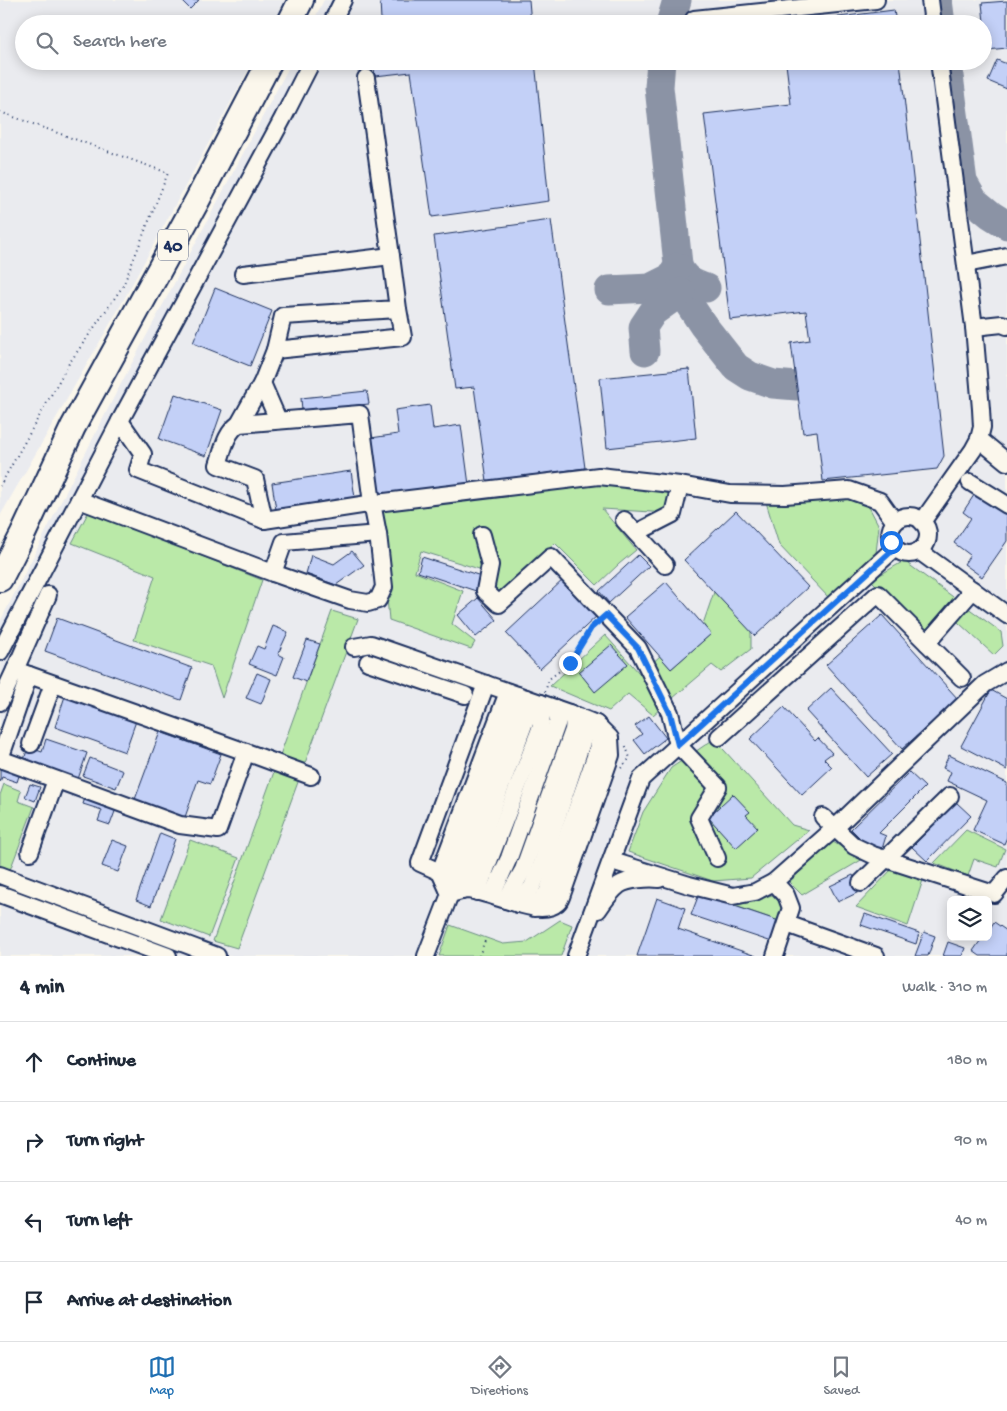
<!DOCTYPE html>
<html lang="en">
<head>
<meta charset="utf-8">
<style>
  body { margin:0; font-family:"Gochi Hand",sans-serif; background:#f6f6f7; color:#1f2937 }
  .controls { position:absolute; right:15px; bottom:15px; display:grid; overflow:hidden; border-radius:8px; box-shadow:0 2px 12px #0003 }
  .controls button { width:45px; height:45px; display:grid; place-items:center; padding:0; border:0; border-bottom:1px solid #e0e1e3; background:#fff; color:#1f2937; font:25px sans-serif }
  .stop { position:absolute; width:15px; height:15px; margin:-11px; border:4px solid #1a73e8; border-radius:50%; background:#fff }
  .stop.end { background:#1a73e8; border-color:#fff; box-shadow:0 1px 5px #0008 }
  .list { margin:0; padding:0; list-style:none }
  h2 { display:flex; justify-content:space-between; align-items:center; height:65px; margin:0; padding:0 20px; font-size:21px }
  h2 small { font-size:16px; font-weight:400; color:#747a83 }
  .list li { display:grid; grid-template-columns:32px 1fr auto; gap:15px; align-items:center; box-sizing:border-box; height:80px; padding:0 20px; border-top:1px solid #e0e1e3 }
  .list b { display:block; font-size:19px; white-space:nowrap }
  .list em { font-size:16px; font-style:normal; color:#747a83 }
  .icon { flex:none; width:28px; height:28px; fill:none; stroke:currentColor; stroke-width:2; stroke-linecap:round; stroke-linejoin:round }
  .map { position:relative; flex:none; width:1007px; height:956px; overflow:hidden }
  .search { position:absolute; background:#fff; box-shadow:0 2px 12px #0003; left:15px; right:15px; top:15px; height:55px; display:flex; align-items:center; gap:12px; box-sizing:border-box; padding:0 18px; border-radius:28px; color:#747a83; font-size:19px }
  .sheet { height:385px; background:#fff }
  nav { display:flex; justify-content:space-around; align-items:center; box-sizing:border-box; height:70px; border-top:1px solid #e0e1e3; background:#fff; font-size:14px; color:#747a83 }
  nav a { display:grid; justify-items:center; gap:2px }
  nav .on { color:#1f6fb2 }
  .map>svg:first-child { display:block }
  .built { fill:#eaebef; fill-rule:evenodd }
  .green { fill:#bae9a8; stroke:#6a8c83 }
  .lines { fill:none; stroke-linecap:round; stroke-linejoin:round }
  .taxiway { stroke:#8b93a5; stroke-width:29 }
  .building { fill:#c3d0f7; stroke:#1b2f5e }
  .minor-casing { stroke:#1b2f5e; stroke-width:20 }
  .highway-casing { stroke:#1b2f5e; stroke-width:28 }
  .path { stroke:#1b2f5e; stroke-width:2; stroke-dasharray:1 4; stroke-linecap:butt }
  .minor { stroke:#fbf7ec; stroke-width:16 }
  .highway { stroke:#fbf7ec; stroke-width:24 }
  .route { stroke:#1a73e8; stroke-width:6 }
  .labels { text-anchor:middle; stroke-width:4.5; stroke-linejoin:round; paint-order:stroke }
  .shield { fill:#fbf7ec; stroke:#5e6b89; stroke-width:1 }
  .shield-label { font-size:18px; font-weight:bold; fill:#1b2f5e }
</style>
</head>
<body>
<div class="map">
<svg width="1007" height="956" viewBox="0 0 1007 956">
  <rect width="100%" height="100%" fill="#fbf7ec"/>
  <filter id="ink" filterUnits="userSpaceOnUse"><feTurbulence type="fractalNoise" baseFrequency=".02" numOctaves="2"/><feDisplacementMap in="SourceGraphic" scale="10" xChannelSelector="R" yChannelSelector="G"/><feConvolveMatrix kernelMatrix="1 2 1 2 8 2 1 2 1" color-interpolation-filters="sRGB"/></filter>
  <g filter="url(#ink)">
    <!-- built -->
    <g class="built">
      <path d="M0 0H285L273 24H24V61H253L122 303 0 516Z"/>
      <path d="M324 0H1007V956H0V622L114 397 292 61H983V24H312ZM951 900H988V937H951Z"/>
    </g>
    <!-- green -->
    <g class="green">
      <path d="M594 483 673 490 668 513 602 509 636 550 619 564 597 585 555 543 497 598 490 591 492 573 421 551 415 572 463 591 452 624 475 642 471 649 389 620 379 509Z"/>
      <path d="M838 496 868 505 879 526 876 553 829 598 779 545 766 502Z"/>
      <path d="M89 511 262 580 222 698 211 666 134 640 155 576 72 543Z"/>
      <path d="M904 561 1001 632 1003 646 994 655 948 613 927 636 871 580Z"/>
      <path d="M714 592 751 631V649L721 672 712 665 653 715 628 694 609 711 550 686 605 635 640 674 660 656 671 669 711 634 703 624Z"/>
      <path d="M332 611 358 619 237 948 213 941Z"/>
      <path d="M714 739 792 825 809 830 751 878 713 881 628 852 643 812 671 768Z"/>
      <path d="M4 784 21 791 18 801 34 807 10 870 0 866V795Z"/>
      <path d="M966 830 1005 849 998 867 974 859 968 876 934 863Z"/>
      <path d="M190 840 239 858 209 937 161 919Z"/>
      <path d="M833 842 863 859 802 895 789 882Z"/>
      <path d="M891 870 923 880 908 926 856 907Z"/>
      <path d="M772 895 784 907 779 921 735 906Z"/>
      <path d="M560 920 572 925 561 956H439L450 925 503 944 527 942Z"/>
    </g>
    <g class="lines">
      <!-- taxiway -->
      <g class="taxiway">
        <path d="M938 0 941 24"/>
        <path d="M670 24 677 0"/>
        <path d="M661 61 659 87 681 292 703 325 736 367 750 376 773 384 797 386"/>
        <path d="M947 61 963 182 974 201 991 215 1007 225"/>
        <path d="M678 267C686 280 691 283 706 288"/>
        <path d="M609 290 650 288 670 278 678 267"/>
        <path d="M645 351 643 327 653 312 681 292"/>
      </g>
    </g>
    <!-- building -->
    <g class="building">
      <path d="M181 0H199L190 9Z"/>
      <path d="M380 0H529L531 24H369L368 21 381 20Z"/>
      <path d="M1007 1V48L987 50 982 3Z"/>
      <path d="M894 10 896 24H783Z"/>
      <path d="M997 60 1007 64V89L988 81Z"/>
      <path d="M373 61H535L549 201 432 217 411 72 375 76Z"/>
      <path d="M765 61H900L944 456 937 469 823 481 817 431 803 433 791 343 810 340 806 311 730 320 704 114 791 104 786 64 766 67Z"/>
      <path d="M551 220 585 468 487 481 474 387 455 389 434 236Z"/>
      <path d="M215 288 272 311 250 366 193 343Z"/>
      <path d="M689 369 696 438 607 448 600 378Z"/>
      <path d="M367 391 369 404 302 411 301 398Z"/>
      <path d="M175 394 222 410 206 456 159 439Z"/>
      <path d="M430 405 433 429 461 425 469 485 379 496 371 438 398 434 395 410Z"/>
      <path d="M351 471 355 498 276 510 272 483Z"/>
      <path d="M976 492 1007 514V541L982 577 964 564 970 555 954 543 971 518 963 512Z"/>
      <path d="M736 511 808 587 755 636 684 560Z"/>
      <path d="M352 551 364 565 336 585 306 574 311 555 334 564Z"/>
      <path d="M638 555 649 566 609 603 599 591Z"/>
      <path d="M422 557 481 576 476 591 418 572Z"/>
      <path d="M565 578 599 614 540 669 506 633Z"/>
      <path d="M666 582 711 634 671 669 625 617Z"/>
      <path d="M478 598 497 620 476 637 458 615Z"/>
      <path d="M882 615 958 699 902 749 826 665Z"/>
      <path d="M57 618 192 668 181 700 45 651Z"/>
      <path d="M273 626 288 632 278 654 284 657 277 675 249 664 257 646 264 649Z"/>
      <path d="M307 640 320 644 306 682 293 677Z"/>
      <path d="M611 645 628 664 595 692 579 672Z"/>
      <path d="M257 673 271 679 261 704 246 698Z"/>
      <path d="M831 688 892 754 866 777 806 711Z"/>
      <path d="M991 690 1007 699V770L961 746Z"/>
      <path d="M65 696 136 721 125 752 55 727Z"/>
      <path d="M784 707 815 741 818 738 832 753 824 759 832 767 802 795 750 739Z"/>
      <path d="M649 716 666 738 645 754 634 740 642 734 635 726Z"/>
      <path d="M160 732 221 754 210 784 198 780 184 820 134 802Z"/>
      <path d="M46 739 87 753 77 782 23 763 28 747 42 752Z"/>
      <path d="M949 755 1007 783V837L1004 844 973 830 987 800 947 781 951 772 943 768Z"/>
      <path d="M90 758 123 771 116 788 83 776Z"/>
      <path d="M0 763 21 770 17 782 2 777 0 782Z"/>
      <path d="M909 772 925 787 879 833 886 836 882 849 867 845 851 829Z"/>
      <path d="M30 784 40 787 35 801 25 797Z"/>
      <path d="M733 794 750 812 746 815 758 828 736 848 708 817Z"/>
      <path d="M86 795 117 806 110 825 98 821 102 810 83 804Z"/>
      <path d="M956 802 971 816 927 861 912 847Z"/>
      <path d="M160 833 175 839 151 906 136 900Z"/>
      <path d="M112 840 128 846 118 872 102 866Z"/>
      <path d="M853 875 861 891 838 902 830 886Z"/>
      <path d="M699 894 779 921 772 942 691 915Z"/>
      <path d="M657 898 685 908 678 929 756 956H637Z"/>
      <path d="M865 914 919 933 916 944 861 925Z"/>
      <path d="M994 922 1007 931V956H980L973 951 983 937H988V931Z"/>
      <path d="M924 932 935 936 928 956H915Z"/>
      <path d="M948 942 965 948 962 956H943Z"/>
    </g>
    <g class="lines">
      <!-- minor casing -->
      <g class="minor-casing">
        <g id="minor">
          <path d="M930 0 933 24"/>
          <path d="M694 19 876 0"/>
          <path d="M331 24 343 0"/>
          <path d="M391 256 398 309 403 337 275 350 283 316 398 309"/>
          <path d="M966 264 1007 256"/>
          <path d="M243 274 391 256 366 78"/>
          <path d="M974 327 1002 324 1007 326"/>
          <path d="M262 383 275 350"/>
          <path d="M120 421 283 118 312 61"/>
          <path d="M239 424 262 383 278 420"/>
          <path d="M979 439 1007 462"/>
          <path d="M970 482 1007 505"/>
          <path d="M79 500 273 573 350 600 368 603 378 600 384 587 378 534"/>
          <circle cx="909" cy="535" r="19"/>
          <path d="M264 520 255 479 218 465C223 450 226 432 239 424L360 414 372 503 378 534 284 542 273 573"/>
          <path d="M624 520 665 565"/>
          <path d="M922 522 973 450 979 439 982 427 981 409 974 327 939 61"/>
          <path d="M636 533 673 514 680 485"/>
          <path d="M482 535 490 565 485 591 499 604 551 557 638 648 670 713 678 745 718 787 699 818 717 858"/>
          <path d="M919 551 1007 615"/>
          <path d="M354 647 371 644 569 713 596 724 610 738 611 755 561 897C560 899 559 902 557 903 539 920 489 889 465 890 461 891 455 893 450 894"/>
          <path d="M0 652 120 421 143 454 138 470 264 520 368 504 599 476 680 485 730 494 785 495 849 490 880 501 895 522"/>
          <path d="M368 662 465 695"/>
          <path d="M15 670 48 595"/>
          <path d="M962 678 927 643 973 590"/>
          <path d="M0 702 15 670 246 752 218 830 180 825 0 759"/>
          <path d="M719 737 878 594 927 643"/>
          <path d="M31 744 53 684"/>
          <path d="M246 752 311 776"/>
          <path d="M0 759 29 675"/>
          <path d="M823 817 854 846 873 855 994 894 1007 878"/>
          <path d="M30 852 56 780"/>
          <path d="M612 861 689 885 733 896 755 892 774 882 835 828 985 684 1007 671"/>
          <path d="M440 872 420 863 486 684"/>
          <path d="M0 875 217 956"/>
          <path d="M774 882 786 895 791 908 775 956"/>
          <path d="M861 883 950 796"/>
          <path d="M448 889 516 705 517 695"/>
          <path d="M462 891 529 711V706L526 698"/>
          <path d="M477 892 540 729 543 710 541 703"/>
          <path d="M0 894 168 956"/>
          <path d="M492 895 509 858 558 721V713L555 708"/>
          <path d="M506 900 523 870 573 730 574 721 569 713"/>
          <path d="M518 904 532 887 541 866 585 733V726L578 716"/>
          <path d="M534 908 547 893 597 751 599 735 596 724"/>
          <path d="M598 910C604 901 611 891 619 885 628 879 649 878 659 879"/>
          <path d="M787 924 876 956"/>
          <path d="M426 956 450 894 440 872 508 692"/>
          <path d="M576 956 641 779 895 548"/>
        </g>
      </g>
      <!-- highway casing -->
      <g class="highway-casing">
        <g id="highway">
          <path d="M289 24 301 0"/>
          <path d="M0 579 23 534 73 427 197 201 270 61"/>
        </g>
      </g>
      <!-- path -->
      <g class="path">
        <path d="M0 112 168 173 123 286 68 365 0 486"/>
        <path d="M545 692 549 679 570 663 591 628 597 623"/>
        <path d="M621 768 630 758 625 744"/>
        <path d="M479 956 486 938"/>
      </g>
      <!-- minor -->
      <use href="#minor" class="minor"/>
      <!-- highway -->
      <use href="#highway" class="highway"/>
    </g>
  </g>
  <g class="lines" filter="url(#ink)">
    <!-- route -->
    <path class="route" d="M570 663 591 628 606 615 638 648 670 713 678 745 895 548 891 542"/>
  </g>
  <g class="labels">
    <!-- shield labels -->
    <rect class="shield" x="158" y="229.5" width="30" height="31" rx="4"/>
    <g class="shield-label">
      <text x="173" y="251">40</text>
    </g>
  </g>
</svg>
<div class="controls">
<button><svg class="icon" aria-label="layers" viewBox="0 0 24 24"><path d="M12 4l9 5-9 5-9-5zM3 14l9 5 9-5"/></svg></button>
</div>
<div class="stop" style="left:891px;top:542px"></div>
<div class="stop end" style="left:570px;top:663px"></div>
<div class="search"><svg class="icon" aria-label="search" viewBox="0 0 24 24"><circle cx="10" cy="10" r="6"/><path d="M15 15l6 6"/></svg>Search here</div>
</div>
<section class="sheet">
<h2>4 min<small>Walk · 310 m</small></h2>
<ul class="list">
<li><svg class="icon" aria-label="ahead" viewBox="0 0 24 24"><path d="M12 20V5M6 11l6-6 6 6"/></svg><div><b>Continue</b></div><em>180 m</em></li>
<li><svg class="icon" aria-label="right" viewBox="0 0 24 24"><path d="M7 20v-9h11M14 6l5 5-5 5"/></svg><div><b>Turn right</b></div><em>90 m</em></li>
<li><svg class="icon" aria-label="left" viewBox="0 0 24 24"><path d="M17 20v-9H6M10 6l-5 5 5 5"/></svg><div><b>Turn left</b></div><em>40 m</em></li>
<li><svg class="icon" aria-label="arrive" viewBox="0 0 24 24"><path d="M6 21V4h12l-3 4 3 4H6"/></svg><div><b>Arrive at destination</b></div></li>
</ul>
</section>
<nav>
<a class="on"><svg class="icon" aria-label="map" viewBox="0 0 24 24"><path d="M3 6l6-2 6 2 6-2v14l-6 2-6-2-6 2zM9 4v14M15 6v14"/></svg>Map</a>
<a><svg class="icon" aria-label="directions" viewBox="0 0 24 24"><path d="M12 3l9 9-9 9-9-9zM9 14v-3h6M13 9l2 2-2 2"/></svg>Directions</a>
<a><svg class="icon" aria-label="saved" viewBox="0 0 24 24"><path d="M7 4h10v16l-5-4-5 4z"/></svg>Saved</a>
</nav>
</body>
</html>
